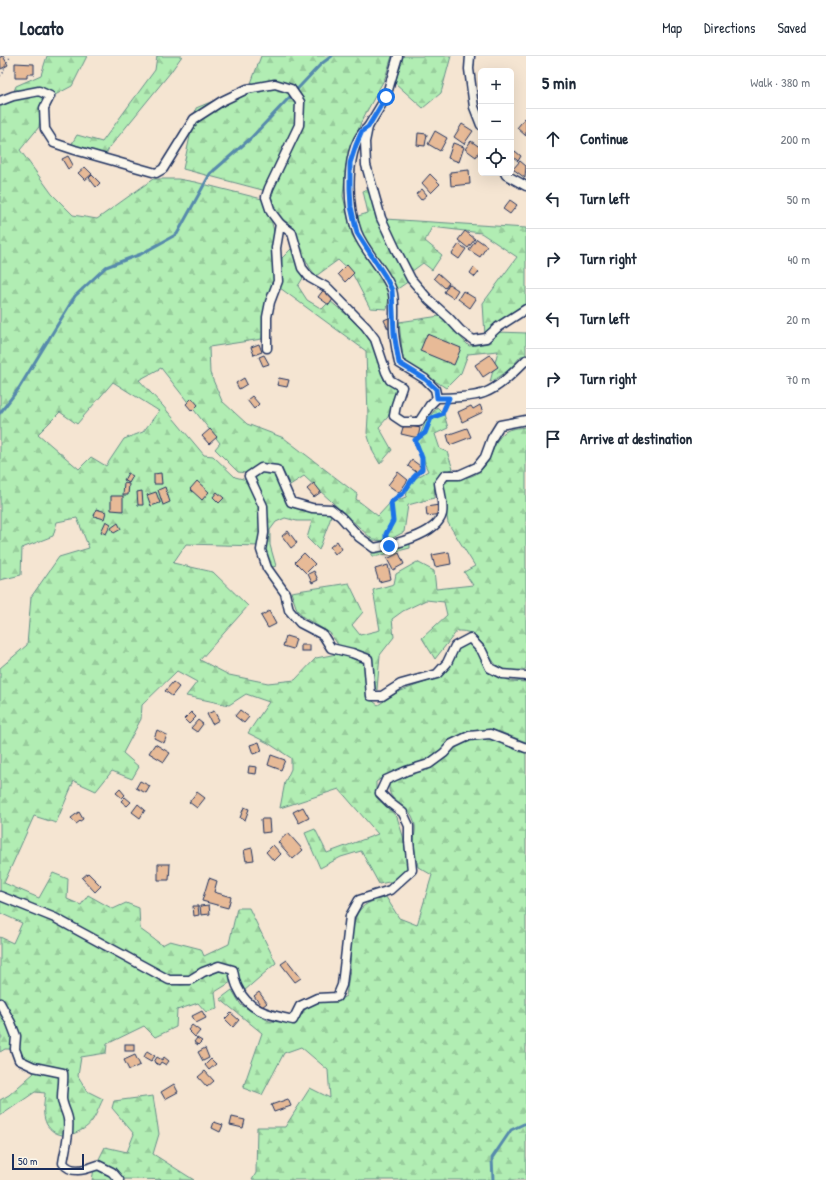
<!DOCTYPE html>
<html lang="en">
<head>
<meta charset="utf-8">
<style>
  body { margin:0; font-family:"Patrick Hand",sans-serif; background:#f2f2f3; color:#1f2937 }
  .controls { position:absolute; right:12px; top:12px; display:grid; overflow:hidden; border-radius:6px; box-shadow:0 4px 16px #0002 }
  .controls button { width:36px; height:36px; display:grid; place-items:center; padding:0; border:0; border-bottom:1px solid #e0e1e3; background:#fff; color:#1f2937; font:20px sans-serif }
  .scale { position:absolute; left:12px; bottom:10px; width:72px; box-sizing:border-box; padding-left:4px; border:2px solid #1b2f5e; border-top:0; font-size:11px; line-height:14px; white-space:nowrap; color:#1b2f5e; -webkit-text-stroke:3px #fbf7ec; paint-order:stroke }
  .stop { position:absolute; width:12px; height:12px; margin:-9px; border:3px solid #1a73e8; border-radius:50%; background:#fff }
  .stop.end { background:#1a73e8; border-color:#fff; box-shadow:0 1px 4px #0008 }
  .list { margin:0; padding:0; list-style:none }
  h2 { display:flex; justify-content:space-between; align-items:center; height:52px; margin:0; padding:0 16px; font-size:17px }
  h2 small { font-size:13px; font-weight:400; color:#747a83 }
  .list li { display:grid; grid-template-columns:26px 1fr auto; gap:12px; align-items:center; box-sizing:border-box; height:60px; padding:0 16px; border-top:1px solid #e0e1e3 }
  .list b { display:block; font-size:15px; white-space:nowrap }
  .list em { font-size:13px; font-style:normal; color:#747a83 }
  .icon { flex:none; width:22px; height:22px; fill:none; stroke:currentColor; stroke-width:2; stroke-linecap:round; stroke-linejoin:round }
  .map { position:relative; flex:none; width:526px; height:1124px; overflow:hidden }
  header { display:flex; align-items:center; gap:24px; box-sizing:border-box; height:56px; padding:0 20px; background:#fff; border-bottom:1px solid #e0e1e3 }
  header strong { font-size:19px }
  nav { display:flex; gap:22px; margin-inline-start:auto; font-size:14px }
  main { display:flex }
  aside { flex:1; background:#fff }
  .map>svg:first-child { display:block }
  .grass { fill:url(#grass-dots); stroke:#668e88 }
  .forest { fill:url(#forest-firs); stroke:#668e88; fill-rule:evenodd }
  .lines { fill:none; stroke-linecap:round; stroke-linejoin:round }
  .stream { stroke:#578aac; stroke-width:3 }
  .building { fill:#e7ba97; stroke:#1b2f5e }
  .minor-casing { stroke:#1b2f5e; stroke-width:11 }
  .path { stroke:#1b2f5e; stroke-width:1.5; stroke-dasharray:1 3; stroke-linecap:butt }
  .minor { stroke:#fbf7ec; stroke-width:8 }
  .route { stroke:#1a73e8; stroke-width:5 }
</style>
</head>
<body>
<header>
<strong>Locato</strong>
<nav><a>Map</a><a>Directions</a><a>Saved</a></nav>
</header>
<main>
<div class="map">
<svg width="526" height="1124" viewBox="0 0 526 1124">
  <defs>
    <pattern id="grass-dots" width="8" height="8" patternUnits="userSpaceOnUse"><rect width="8" height="8" fill="#b1edb3"/><path d="M2 2h.1M6 6h.1" fill="none" stroke="#98cc9c" stroke-width="1.8" stroke-linecap="round"/></pattern>
    <pattern id="forest-firs" width="22" height="20" patternUnits="userSpaceOnUse"><rect width="22" height="20" fill="#b1edb3"/><path d="M5 1l3.5 6h-7zM16 11l3.5 6h-7z" fill="#98cc9c"/></pattern>
  </defs>
  <rect width="100%" height="100%" fill="#f5e5d2"/>
  <filter id="ink" filterUnits="userSpaceOnUse"><feTurbulence type="fractalNoise" baseFrequency=".025" numOctaves="2"/><feDisplacementMap in="SourceGraphic" scale="8" xChannelSelector="R" yChannelSelector="G"/><feConvolveMatrix kernelMatrix="1 2 1 2 8 2 1 2 1" color-interpolation-filters="sRGB"/></filter>
  <g filter="url(#ink)">
    <!-- grass -->
    <path class="grass" d="M410 486V492L378 500H372V494Z"/>
    <!-- forest -->
    <g class="forest">
      <path d="M47 0H87L72 30 55 39 41 31 14 35 16 30 41 19Z"/>
      <path d="M157 0H182L170 17 109 92 106 98 71 89 77 79 102 86 155 14Z"/>
      <path d="M261 0H392L385 22 361 66 346 109 343 140 352 179 390 236 387 253 370 252 352 217 338 204 316 220 310 212 301 194 295 173 283 163 274 151 270 136 183 113 196 52 250 30Z"/>
      <path d="M403 0H451L441 37 423 52 395 27Z"/>
      <path d="M42 38 45 42 41 51 39 71 20 94 52 138 73 159 97 163 153 123H178L195 126 262 143 270 160 274 175V224L265 249 262 283 209 291 210 317 222 345 247 368 284 382 357 438 356 443 378 460 390 447 406 441 409 426 428 415 416 389 425 367 437 351 444 358 448 372 435 378 440 393 447 396 453 413 440 417 435 427 434 442 408 449 404 476 387 485 373 484 304 420 290 429 281 411 262 407 246 417 238 416 215 393 220 387 161 312 139 324 163 350 204 399 213 400 235 421 247 424 261 452 259 490 186 488 173 507 213 516 248 550 200 604 229 619 268 627 295 624 316 602 342 597 365 605 369 642 378 649 398 636 440 621 459 591 470 587 480 596 485 611 497 620 511 625 526 626V686L500 676 490 674 440 696 427 704 386 719 376 726V741L397 761 403 780 408 812 394 825 379 828 361 795 341 801 320 812 305 777 315 773 327 797 378 778 339 733 280 752 285 726 291 713V702L268 687 248 677 269 646 246 638 229 649 186 640 197 626 177 615 142 649 141 663 123 697 139 711 132 723 112 715 96 735 74 725 56 767 34 760 4 827 39 842 53 817 68 823 67 843 81 849 88 839 113 853 126 847 139 852 140 873 162 889 170 885 201 893 204 900 229 888 237 852H249L276 907 244 935 239 929 233 912 218 908 188 921 169 920 94 878 54 858 0 839V612L27 589 31 541 59 501 89 492 77 462 57 466 53 480 22 492 21 519 0 524V49L9 44ZM113 326 159 355 143 376 124 383 106 410 91 401 79 413 38 378 60 356 77 368Z"/>
      <path d="M371 132 409 225 396 234 359 174 358 160 368 157 363 135Z"/>
      <path d="M385 163 526 172V249L485 280 483 247 517 201 481 177 432 171 425 185 442 199 432 214 423 207 411 216Z"/>
      <path d="M292 192 303 222 298 230 307 244 322 253 330 245 347 259 361 273 373 289 384 324 398 333 388 361 379 371 392 394 380 408 373 396 367 377 368 361 366 295 280 232 282 202Z"/>
      <path d="M440 260 469 290 489 287 498 276 526 277V300H521C512 311 503 320 490 326L498 295 468 298 461 317 446 332 403 304 399 266Z"/>
      <path d="M526 371V613C486 622 497 596 475 581 473 579 470 576 467 576 464 575 460 575 457 575L435 603 422 582 447 559 444 546 426 544 403 555 392 563 394 581 380 599 377 634 373 632 372 600 353 593 339 590 330 577 303 561 297 554 291 536 349 527 363 556 352 569 360 579 380 574 373 534 394 528 396 518 417 506 434 515 436 533 473 529 464 516 475 510 448 467 442 430 445 425C457 421 470 424 480 415 493 405 492 385 505 376 510 372 519 372 526 371Z"/>
      <path d="M262 414 276 417 290 450 331 457 330 464 319 494 307 482 312 465H297L285 462 276 466 270 474V489L276 510 270 512 265 495 259 434 254 419Z"/>
      <path d="M486 681 498 683 523 696H526V1124H252L256 1117 257 1071H285L310 1032 330 1042 328 1014 301 991 284 997 262 1039 243 1032 262 977 220 943 232 934 241 949 269 965 296 967 306 952 319 945H337L346 940C347 931 349 922 350 913 350 898 351 866 359 855 365 846 377 844 386 841L399 862 417 869 432 819 418 811C417 804 415 797 414 789 413 779 418 774 413 762 406 745 384 747 390 724L434 710 457 688 470 683Z"/>
      <path d="M0 843 55 865 168 927 181 929 192 928 202 921 220 914 229 916 231 926 215 936 217 953 206 956 198 947 177 954 176 971 155 981 144 970 107 988 106 997 81 1001 78 1020 87 1035 103 1043C93 1064 93 1071 70 1079L64 1042V1014L53 1010 33 1008 21 1002 0 944V881L13 887 22 867 0 857Z"/>
      <path d="M0 949 14 981 13 993H5L0 996V984L2 981 0 978Z"/>
      <path d="M19 1006 60 1018 66 1063V1080C62 1079 57 1078 54 1076 40 1067 44 1050 45 1037L35 1036 0 1060V1044L9 1039 34 1017Z"/>
      <path d="M153 1040 159 1078 153 1098 194 1124 121 1123 98 1105 105 1091 127 1096 134 1078 112 1052 114 1045Z"/>
      <path d="M99 1111 109 1116 114 1124H92L94 1113Z"/>
    </g>
    <g class="lines">
      <!-- stream -->
      <g class="stream">
        <path d="M0 357 19 332 75 240 106 211 141 198 177 178 210 118 251 82 321 8 332 0"/>
        <path d="M493 1124 492 1102 511 1074 526 1067"/>
      </g>
    </g>
    <!-- building -->
    <g class="building">
      <path d="M3 0 8 9 1 13 0 1Z"/>
      <path d="M15 7 34 8V18H27V22H15Z"/>
      <path d="M525 62 526 63V80L517 72Z"/>
      <path d="M462 68 473 75 464 88 454 81Z"/>
      <path d="M435 75 447 82 440 95 428 88Z"/>
      <path d="M418 77 427 78 425 90 417 89Z"/>
      <path d="M471 85 481 92 476 101 465 93Z"/>
      <path d="M453 87 464 91 459 106 448 102Z"/>
      <path d="M515 95 521 100 518 105 512 100Z"/>
      <path d="M68 100 73 109 68 113 62 103Z"/>
      <path d="M520 105 526 110 525 122 513 113Z"/>
      <path d="M85 111 92 118 85 124 78 117Z"/>
      <path d="M469 114 470 128 451 130 450 116Z"/>
      <path d="M430 118 440 128 431 137 422 127Z"/>
      <path d="M92 119 100 127 96 131 89 122Z"/>
      <path d="M422 133 427 139 421 144 416 138Z"/>
      <path d="M510 144 517 149 510 158 503 153Z"/>
      <path d="M465 175 475 183 468 192 458 184Z"/>
      <path d="M477 183 487 190 480 201 469 194Z"/>
      <path d="M459 188 466 193 459 203 452 198Z"/>
      <path d="M347 209 354 217 345 226 338 218Z"/>
      <path d="M474 211 479 216 475 221 470 217Z"/>
      <path d="M438 217 449 227 445 232 434 222Z"/>
      <path d="M449 228 458 234 453 242 444 236Z"/>
      <path d="M325 232 335 240 329 249 318 241Z"/>
      <path d="M463 235 476 243 470 252 458 243Z"/>
      <path d="M393 260 397 269 388 273 384 264Z"/>
      <path d="M427 278 461 292 454 309 420 295Z"/>
      <path d="M259 288 262 296 254 299 251 291Z"/>
      <path d="M264 299 269 308 263 310 259 301Z"/>
      <path d="M490 299 498 311 483 321 475 309Z"/>
      <path d="M244 322 247 328 239 333 236 327Z"/>
      <path d="M279 322 289 324 287 331 277 329Z"/>
      <path d="M252 340 259 348 254 353 247 344Z"/>
      <path d="M192 342 198 349 192 355 186 348Z"/>
      <path d="M480 349 483 356 462 366 458 356 471 350 473 353Z"/>
      <path d="M404 368 420 372 418 382 401 378Z"/>
      <path d="M467 372 471 381 450 389 447 379Z"/>
      <path d="M210 373 217 381 209 388 202 380Z"/>
      <path d="M412 404 423 412 419 418 408 410Z"/>
      <path d="M398 416 408 424 399 437 388 429Z"/>
      <path d="M128 417 133 420 129 427 124 424Z"/>
      <path d="M161 417 162 428H154V418Z"/>
      <path d="M197 425 209 436 202 444 190 433Z"/>
      <path d="M124 427 129 428 128 439H123Z"/>
      <path d="M314 427 321 436 314 441 307 433Z"/>
      <path d="M165 431 170 446 163 449 158 434Z"/>
      <path d="M142 435 143 449H138L137 436Z"/>
      <path d="M156 436 160 447 151 450 147 439Z"/>
      <path d="M217 436 224 442 219 447 213 441Z"/>
      <path d="M111 440H123V455L111 454Z"/>
      <path d="M439 449 441 458 427 460 426 451Z"/>
      <path d="M96 453 106 456 104 463 94 460Z"/>
      <path d="M106 465 111 468 106 478 101 476Z"/>
      <path d="M118 467 121 473 114 477 111 472Z"/>
      <path d="M288 475 297 487 291 492 282 480Z"/>
      <path d="M337 485 342 493 335 498 330 491Z"/>
      <path d="M449 496 451 508 435 511 432 499Z"/>
      <path d="M304 497 315 508 306 517 295 506Z"/>
      <path d="M399 497 404 508 393 514 387 503Z"/>
      <path d="M388 509 391 523 379 526 375 513Z"/>
      <path d="M314 515 318 524 312 527 308 518Z"/>
      <path d="M269 555 276 568 268 572 261 560Z"/>
      <path d="M286 580 296 583 293 593 283 590Z"/>
      <rect x="301" y="589" width="9" height="6"/>
      <path d="M173 626 179 631 172 640 165 635Z"/>
      <path d="M240 654 249 661 244 667 235 660Z"/>
      <path d="M214 655 219 664 212 668 207 658Z"/>
      <path d="M191 656 196 661 189 668 184 663Z"/>
      <path d="M198 664 203 668 197 676 191 672Z"/>
      <path d="M157 674 167 679 164 687 154 682Z"/>
      <path d="M259 686 262 695 253 698 250 689Z"/>
      <path d="M155 688 170 697 164 706 149 697Z"/>
      <path d="M271 699 285 704 281 714 268 709Z"/>
      <path d="M249 710 257 711 256 718 248 717Z"/>
      <path d="M140 725 150 730 146 737 136 732Z"/>
      <path d="M120 733 125 739 122 742 116 737Z"/>
      <path d="M197 736 205 742 197 752 189 746Z"/>
      <path d="M125 741 131 746 127 750 121 745Z"/>
      <path d="M138 748 145 754 140 762 132 756Z"/>
      <path d="M244 751 249 753 245 764 240 762Z"/>
      <path d="M303 751 309 762 299 767 293 756Z"/>
      <path d="M79 756 83 763 76 768 71 762Z"/>
      <path d="M261 763H269L270 776 262 777Z"/>
      <path d="M288 777 303 794 293 803 278 786Z"/>
      <path d="M273 789 281 798 274 805 266 796Z"/>
      <path d="M252 792 254 804 246 805 244 794Z"/>
      <path d="M158 808H170L169 824H158Z"/>
      <path d="M88 817 101 830 95 836 82 822Z"/>
      <path d="M209 822 217 825 214 836 231 841 228 852 202 845Z"/>
      <path d="M209 849 210 858 201 859 200 850Z"/>
      <path d="M193 850H198L199 859 194 860Z"/>
      <path d="M287 904 301 922 295 926 281 908Z"/>
      <path d="M259 936 267 947 262 951 254 940Z"/>
      <path d="M202 955 206 962 196 967 192 960Z"/>
      <path d="M231 957 239 964 233 971 225 963Z"/>
      <path d="M192 969 200 975 195 981 188 974Z"/>
      <path d="M197 982 202 985 198 989 194 986Z"/>
      <rect x="125" y="988" width="9" height="7"/>
      <path d="M205 992 209 1002 203 1005 198 996Z"/>
      <path d="M147 995 155 1000 151 1005 144 1001Z"/>
      <path d="M135 999 140 1009 129 1014 124 1004Z"/>
      <path d="M157 1001 162 1004 164 1001 169 1005 166 1009 161 1006 159 1009 154 1006Z"/>
      <path d="M211 1003 216 1008 209 1014 205 1009Z"/>
      <path d="M205 1015 214 1025 207 1031 198 1021Z"/>
      <path d="M174 1028 178 1036 165 1043 161 1036Z"/>
      <path d="M288 1043 291 1050 274 1056 271 1049Z"/>
      <path d="M232 1061 245 1064 243 1072 230 1069Z"/>
      <path d="M214 1066 223 1069 220 1076 212 1072Z"/>
    </g>
    <g class="lines">
      <!-- minor casing -->
      <g class="minor-casing">
        <g id="minor">
          <path d="M470 0 469 13 474 51 481 69"/>
          <path d="M0 45 13 40 39 35 50 40 44 52 45 73 54 87 75 94 156 117 163 113 194 63 222 45 247 33 275 28 291 33 300 46 299 69 269 132 266 141 271 156 280 168 292 177 302 212 310 222 328 232 366 271 375 283 386 316 390 324 402 331 396 349 394 360 403 366H419L430 349 437 342C448 342 474 341 484 337 500 331 514 316 526 304"/>
          <path d="M368 71 386 41 398 0"/>
          <path d="M505 117 506 119 526 130"/>
          <path d="M267 292V261L270 246 278 225 276 192 280 168"/>
          <path d="M437 342 435 333 425 323 399 307C397 297 395 287 394 276 393 263 396 247 392 234 385 214 364 195 357 176 347 149 344 91 368 71L365 86 366 109 381 162 396 194 411 223 429 244 448 261 460 274 473 284 486 282 498 271 526 253"/>
          <path d="M526 364 500 369 492 382 485 401 477 411 459 419H445L439 427C440 436 444 449 442 458 437 479 392 489 374 492L359 481 341 461 331 453 312 452 291 446 277 414 261 412 249 420 263 450 264 477 261 494 267 512 285 537 289 554 300 567 323 579 331 592 352 597 368 603 371 640H382L401 628 437 618 447 607 455 590 470 582 482 595 490 612 502 618 526 620"/>
          <path d="M0 840 55 862 169 924H190L203 916 219 910 233 914C234 919 235 927 238 932 248 955 270 959 293 964L300 950 317 942 337 941 342 929 350 860 359 844 390 834 412 814 409 785V770L403 757 390 747 380 737 386 724 406 715 429 708 444 697 452 688 469 680 490 678 526 692"/>
          <path d="M0 947 11 967 16 980 15 993 19 1004 34 1011 63 1017C64 1025 62 1033 62 1042 62 1049 67 1056 68 1063 70 1078 65 1093 63 1107 72 1119 86 1113 98 1109L112 1116 119 1124"/>
        </g>
      </g>
      <!-- path -->
      <g class="path">
        <path d="M0 20 3 17 6 7 11 0"/>
        <path d="M432 362 442 358 445 351"/>
        <path d="M386 480V477L393 465 391 446 404 437 414 421 422 413V402L415 384 425 377 428 370"/>
      </g>
      <!-- minor -->
      <use href="#minor" class="minor"/>
    </g>
  </g>
  <g class="lines" filter="url(#ink)">
    <!-- route -->
    <path class="route" d="M386 41 368 71 362 75 356 89 350 107V133L351 151 357 177 385 220 392 234 394 277 399 307 425 323 436 333 437 342H449L442 358 431 362 425 377 415 384 422 402V413L414 421 404 436 391 446 393 465 386 478V483L393 488 389 490"/>
  </g>
</svg>
<div class="controls">
<button>+</button>
<button>−</button>
<button><svg class="icon" aria-label="locate" viewBox="0 0 24 24"><circle cx="12" cy="12" r="6"/><path d="M12 2v4M12 18v4M2 12h4M18 12h4"/></svg></button>
</div>
<div class="scale">50 m</div>
<div class="stop" style="left:386px;top:41px"></div>
<div class="stop end" style="left:389px;top:490px"></div>
</div>
<aside>
<h2>5 min<small>Walk · 380 m</small></h2>
<ul class="list">
<li><svg class="icon" aria-label="ahead" viewBox="0 0 24 24"><path d="M12 20V5M6 11l6-6 6 6"/></svg><div><b>Continue</b></div><em>200 m</em></li>
<li><svg class="icon" aria-label="left" viewBox="0 0 24 24"><path d="M17 20v-9H6M10 6l-5 5 5 5"/></svg><div><b>Turn left</b></div><em>50 m</em></li>
<li><svg class="icon" aria-label="right" viewBox="0 0 24 24"><path d="M7 20v-9h11M14 6l5 5-5 5"/></svg><div><b>Turn right</b></div><em>40 m</em></li>
<li><svg class="icon" aria-label="left" viewBox="0 0 24 24"><path d="M17 20v-9H6M10 6l-5 5 5 5"/></svg><div><b>Turn left</b></div><em>20 m</em></li>
<li><svg class="icon" aria-label="right" viewBox="0 0 24 24"><path d="M7 20v-9h11M14 6l5 5-5 5"/></svg><div><b>Turn right</b></div><em>70 m</em></li>
<li><svg class="icon" aria-label="arrive" viewBox="0 0 24 24"><path d="M6 21V4h12l-3 4 3 4H6"/></svg><div><b>Arrive at destination</b></div></li>
</ul>
</aside>
</main>
</body>
</html>
